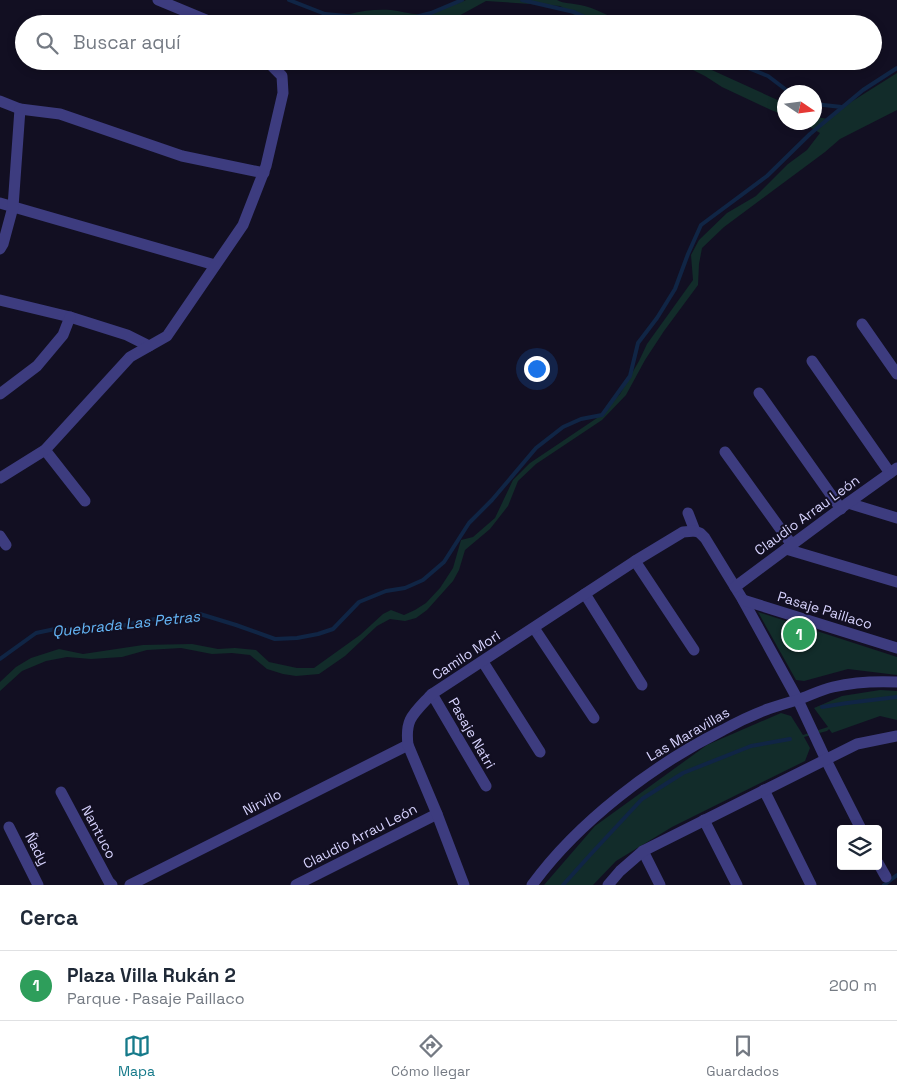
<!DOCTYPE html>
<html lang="es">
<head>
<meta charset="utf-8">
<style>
  body { margin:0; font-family:"Space Grotesk",sans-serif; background:#f6f6f7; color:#1f2937 }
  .controls { position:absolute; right:15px; bottom:15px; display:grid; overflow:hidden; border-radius:5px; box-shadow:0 2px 8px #0003 }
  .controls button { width:45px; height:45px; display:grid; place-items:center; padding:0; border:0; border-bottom:1px solid #e0e1e3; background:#fff; color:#1f2937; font:25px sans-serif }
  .compass { position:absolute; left:777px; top:85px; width:45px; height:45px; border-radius:50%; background:#fff; box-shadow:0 2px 8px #0003; rotate:103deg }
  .you { position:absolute; left:536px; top:368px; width:18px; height:18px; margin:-12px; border:4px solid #fff; border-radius:50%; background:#1a73e8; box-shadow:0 0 0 8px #1a73e833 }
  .badge { display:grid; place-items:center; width:32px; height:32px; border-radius:50%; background:#167a8a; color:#fff; font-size:16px; font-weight:700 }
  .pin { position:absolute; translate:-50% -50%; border:2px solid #fff; box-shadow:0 1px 5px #0006 }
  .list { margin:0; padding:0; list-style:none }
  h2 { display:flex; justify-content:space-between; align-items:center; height:65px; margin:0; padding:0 20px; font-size:21px }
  h2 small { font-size:16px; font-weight:400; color:#747a83 }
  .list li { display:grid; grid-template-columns:32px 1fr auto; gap:15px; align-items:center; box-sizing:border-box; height:70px; padding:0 20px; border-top:1px solid #e0e1e3 }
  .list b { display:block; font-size:19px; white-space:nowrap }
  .list p { margin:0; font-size:16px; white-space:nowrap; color:#747a83 }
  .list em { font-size:16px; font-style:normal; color:#747a83 }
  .icon { flex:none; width:28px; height:28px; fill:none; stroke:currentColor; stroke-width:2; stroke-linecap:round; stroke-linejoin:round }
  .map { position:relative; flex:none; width:897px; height:885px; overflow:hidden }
  .search { position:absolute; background:#fff; box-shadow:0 2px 8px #0003; left:15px; right:15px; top:15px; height:55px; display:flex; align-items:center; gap:12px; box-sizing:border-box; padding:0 18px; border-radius:28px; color:#747a83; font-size:19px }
  .sheet { height:135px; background:#fff }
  nav { display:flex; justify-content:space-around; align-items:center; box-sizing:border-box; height:70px; border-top:1px solid #e0e1e3; background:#fff; font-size:14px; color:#747a83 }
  nav a { display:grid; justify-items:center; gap:2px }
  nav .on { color:#167a8a }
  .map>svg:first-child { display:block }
  .green { fill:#122c2a }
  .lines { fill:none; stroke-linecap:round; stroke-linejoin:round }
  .stream { stroke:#102545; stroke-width:4 }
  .minor { stroke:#3d3c7f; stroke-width:11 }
  .labels { text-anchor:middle; stroke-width:4; stroke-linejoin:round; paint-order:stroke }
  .street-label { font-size:14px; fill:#d6d2fd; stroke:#120f22 }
  .water-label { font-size:15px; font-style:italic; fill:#65b7f8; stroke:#120f22 }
</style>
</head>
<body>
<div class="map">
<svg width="897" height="885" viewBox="0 0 897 885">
  <rect width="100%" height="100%" fill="#120f22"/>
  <!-- green -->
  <g class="green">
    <path d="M466 0H557C564 4 572 3 580 5 595 8 610 16 624 24H595L576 16 560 6 486 1 455 18 430 22 378 15 343 22 339 24H319C341 15 366 8 391 10 401 11 412 15 422 14 435 12 454 5 466 0Z"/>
    <path d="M675 61H692L784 103V115L771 110 722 87 705 76Z"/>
    <path d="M897 73V110L840 139 825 152 724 227 702 248 699 264 698 285 664 331 645 360 626 395 602 420 536 464 518 481 508 506 490 529 465 550 459 570 453 581 427 610 416 618 405 621 390 619 377 626 345 656 319 674 296 676 283 674 267 669 250 655 232 653 212 654 181 648 147 650 122 657 91 659 67 657 46 661 22 671 0 691V682L16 667 31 658 59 649 83 654 143 645 192 644 218 649 235 648 256 650 269 662 297 668H314L360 635 383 614 391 610 404 615 415 610 426 603 440 588 453 568 461 540 473 537 495 518 513 480 530 463 597 418 620 394 639 361 647 344 693 280 691 255 699 240 727 213 756 196 788 164 807 150 820 133 803 123 814 122 815 117 829 119 851 102Z"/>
    <path d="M758 612 897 657V675L848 669 804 681 796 680Z"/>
    <path d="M880 690 897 691V720L880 716 832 733 829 729 827 731 804 737 810 748 805 761 672 827 616 861 593 885H544L595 826 707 745 781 713 791 716 803 735 828 727 814 708 842 696Z"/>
  </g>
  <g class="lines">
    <!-- stream -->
    <g class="stream">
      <path d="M289 0 325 14 400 21 431 13 462 0"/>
      <path d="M522 0 574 12 600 24"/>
      <path d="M731 61 768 76 789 92"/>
      <path d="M814 104 842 107"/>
      <path d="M0 659 36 633 55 629 84 628 109 629 138 622 161 618 200 614 236 625 275 639 297 638 318 634 333 629 359 602 386 591 405 588 423 580 444 562 469 523 492 500 536 448 563 427 581 419 602 415 630 376 638 343 657 318 675 289 688 254 701 225 767 176 810 134 863 90 897 68"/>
      <path d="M822 707 847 703 897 697"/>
      <path d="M563 885 590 855 642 799 683 773 751 746 790 739"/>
      <path d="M884 885 897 875"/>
    </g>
    <!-- minor -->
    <g class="minor">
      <path d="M158 0 216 24"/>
      <path d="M0 101 20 109"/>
      <path d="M0 203 215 265"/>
      <path d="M0 249 3 244 13 207 20 109 60 114 182 156 264 173"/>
      <path d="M0 300 70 317 127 335 149 346"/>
      <path d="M862 324 897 374"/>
      <path d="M812 361 890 473"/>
      <path d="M759 393 841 509"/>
      <path d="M0 394 37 366 63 335 70 317"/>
      <path d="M45 450 85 501"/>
      <path d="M725 452 792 545"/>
      <path d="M0 478 45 450 130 357 167 336 243 225 266 166 283 93 282 76 267 61"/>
      <path d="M848 503 897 518"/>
      <path d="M688 513 695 531 700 533 705 538 743 600 798 700 826 760 861 829"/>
      <path d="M0 536 6 545"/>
      <path d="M786 549 897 582"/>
      <path d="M635 561 694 650"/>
      <path d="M735 587 848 503 897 468"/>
      <path d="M585 594 642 685"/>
      <path d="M743 600 897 648"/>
      <path d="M534 628 594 718"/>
      <path d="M483 662 540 752"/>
      <path d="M432 694 486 786"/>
      <path d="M764 790 811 885"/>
      <path d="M61 792 109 882 112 885"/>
      <path d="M704 820 737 885"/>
      <path d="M9 827 38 885"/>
      <path d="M643 851 660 885"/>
      <path d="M878 863 886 877"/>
      <path d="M130 885 408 745"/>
      <path d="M296 885 437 814"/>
      <path d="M464 885 437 814 408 745C405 720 412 715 429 697L432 694 635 561 683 532 695 531"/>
      <path d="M532 885C578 822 653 765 723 730 737 722 752 715 768 709 777 706 787 703 797 700 809 696 820 690 833 687 854 682 875 681 897 682"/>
      <path d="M608 885 620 871 643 851 857 744 897 736"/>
    </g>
  </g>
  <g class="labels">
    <!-- street labels -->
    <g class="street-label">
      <text transform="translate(807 515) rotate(-36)" y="5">Claudio Arrau León</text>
      <text transform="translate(825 610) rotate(17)" y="5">Pasaje Paillaco</text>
      <text transform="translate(466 655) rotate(-33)" y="5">Camilo Mori</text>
      <text transform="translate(472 733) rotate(60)" y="5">Pasaje Natri</text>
      <text transform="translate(688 734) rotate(-30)" y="5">Las Maravillas</text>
      <text transform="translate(262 802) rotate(-27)" y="5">Nirvilo</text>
      <text transform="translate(99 832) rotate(62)" y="5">Nantuco</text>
      <text transform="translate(360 836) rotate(-27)" y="5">Claudio Arrau León</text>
      <text transform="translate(37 849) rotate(63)" y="5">Ñady</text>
    </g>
    <!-- water labels -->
    <g class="water-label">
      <text transform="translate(126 624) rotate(-6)" y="5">Quebrada Las Petras</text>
    </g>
  </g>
</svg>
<div class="controls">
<button><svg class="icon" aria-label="layers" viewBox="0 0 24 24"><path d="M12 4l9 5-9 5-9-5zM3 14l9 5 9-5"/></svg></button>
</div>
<svg class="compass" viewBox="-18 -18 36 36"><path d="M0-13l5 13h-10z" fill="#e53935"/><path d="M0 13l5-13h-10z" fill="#747a83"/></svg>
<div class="you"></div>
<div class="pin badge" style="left:799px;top:634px;background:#2e9e5b">1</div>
<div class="search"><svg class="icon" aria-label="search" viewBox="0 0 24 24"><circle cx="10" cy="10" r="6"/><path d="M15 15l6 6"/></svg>Buscar aquí</div>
</div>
<section class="sheet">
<h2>Cerca<small></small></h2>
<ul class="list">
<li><span class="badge" style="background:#2e9e5b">1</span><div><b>Plaza Villa Rukán 2</b><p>Parque · Pasaje Paillaco</p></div><em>200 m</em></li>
</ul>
</section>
<nav>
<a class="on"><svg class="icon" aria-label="map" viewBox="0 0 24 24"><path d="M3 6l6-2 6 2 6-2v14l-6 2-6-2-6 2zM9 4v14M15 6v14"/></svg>Mapa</a>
<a><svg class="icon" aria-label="directions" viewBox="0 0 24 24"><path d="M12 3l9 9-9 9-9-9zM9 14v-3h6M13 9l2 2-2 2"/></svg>Cómo llegar</a>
<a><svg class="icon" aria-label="saved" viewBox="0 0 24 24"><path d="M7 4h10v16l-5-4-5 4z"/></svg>Guardados</a>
</nav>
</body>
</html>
